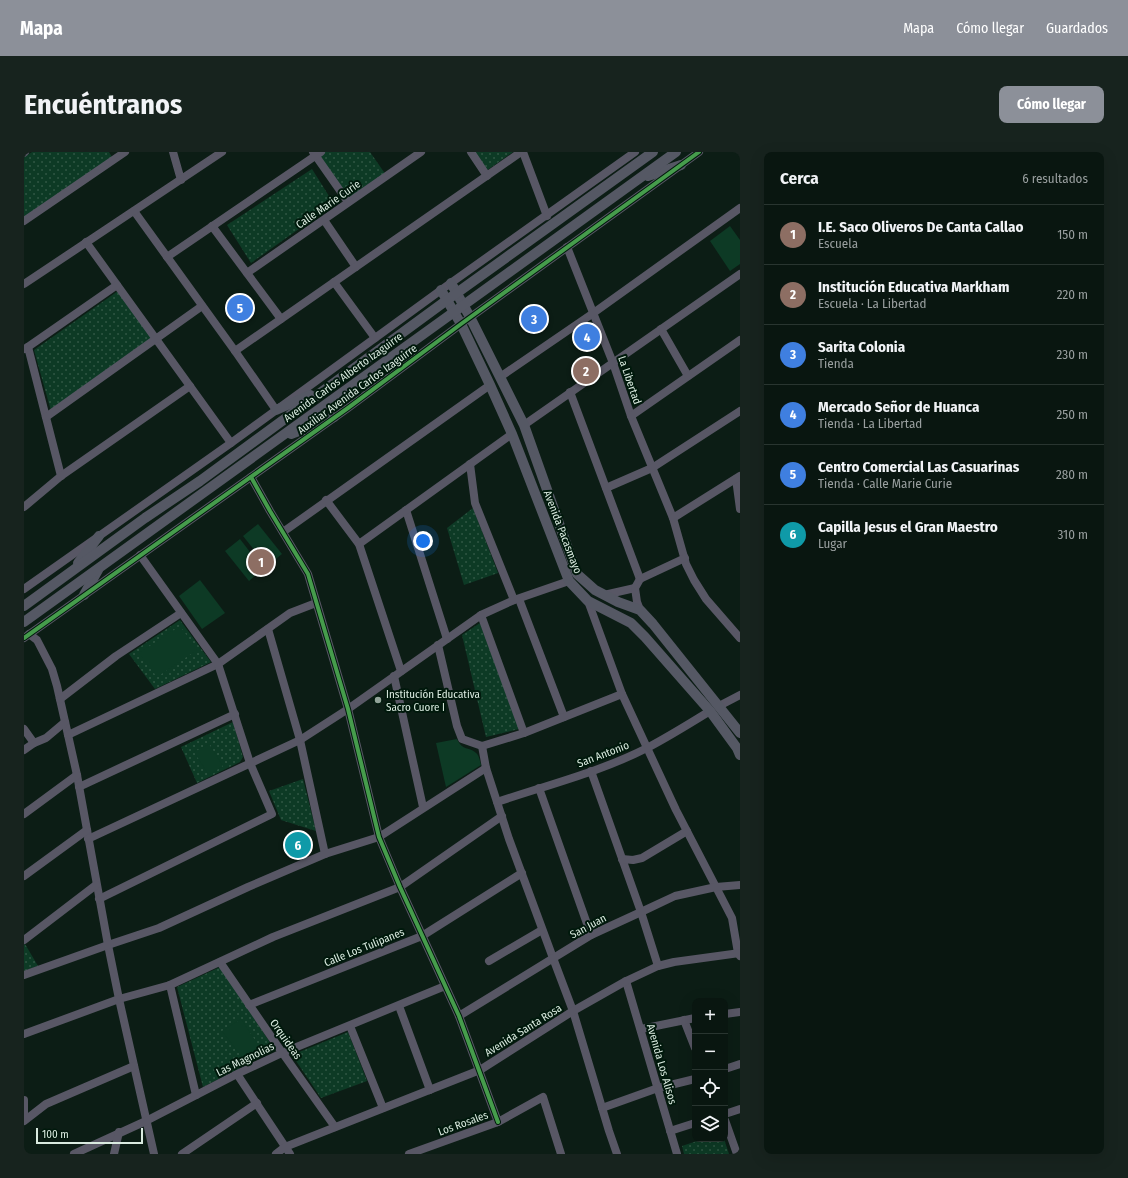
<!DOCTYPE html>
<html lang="es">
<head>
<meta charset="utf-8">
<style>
  body { margin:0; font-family:"Fira Sans Condensed",sans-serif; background:#17231e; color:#f1f3f6 }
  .controls { position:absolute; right:12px; bottom:12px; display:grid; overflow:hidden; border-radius:8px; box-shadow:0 4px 16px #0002 }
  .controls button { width:36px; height:36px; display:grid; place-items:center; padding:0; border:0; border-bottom:1px solid #293530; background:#091610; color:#f1f3f6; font:20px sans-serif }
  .scale { position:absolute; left:12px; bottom:10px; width:107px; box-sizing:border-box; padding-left:4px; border:2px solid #daebe0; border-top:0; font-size:11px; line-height:14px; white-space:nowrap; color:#daebe0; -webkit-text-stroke:3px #00190c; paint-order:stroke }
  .you { position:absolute; left:399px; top:389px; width:14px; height:14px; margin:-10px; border:3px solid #fff; border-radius:50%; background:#1a73e8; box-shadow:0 0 0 6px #1a73e833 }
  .badge { display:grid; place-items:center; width:26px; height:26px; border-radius:50%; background:#8c9099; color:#fff; font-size:13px; font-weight:700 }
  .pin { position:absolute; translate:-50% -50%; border:2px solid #fff; box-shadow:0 1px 4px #0006 }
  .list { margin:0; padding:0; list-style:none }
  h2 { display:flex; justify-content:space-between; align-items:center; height:52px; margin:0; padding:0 16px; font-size:17px }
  h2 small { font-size:13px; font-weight:400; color:#999f9f }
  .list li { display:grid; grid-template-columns:26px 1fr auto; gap:12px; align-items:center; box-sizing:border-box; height:60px; padding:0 16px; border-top:1px solid #293530 }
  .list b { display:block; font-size:15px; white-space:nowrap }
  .list p { margin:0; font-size:13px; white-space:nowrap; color:#999f9f }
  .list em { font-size:13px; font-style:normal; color:#999f9f }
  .icon { flex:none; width:22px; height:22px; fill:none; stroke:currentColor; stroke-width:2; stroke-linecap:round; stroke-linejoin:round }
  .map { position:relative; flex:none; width:716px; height:1002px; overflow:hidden; border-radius:8px }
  header { display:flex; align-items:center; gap:24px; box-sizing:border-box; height:56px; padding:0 20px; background:#8c9099; color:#fff }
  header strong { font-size:19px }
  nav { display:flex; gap:22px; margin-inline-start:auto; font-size:14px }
  .intro { display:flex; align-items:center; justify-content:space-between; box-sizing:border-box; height:96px; padding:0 24px }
  h1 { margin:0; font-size:28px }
  .button { padding:10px 18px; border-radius:8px; background:#8c9099; color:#fff; font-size:14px; font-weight:700 }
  main { display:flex; gap:24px; padding:0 24px }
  aside { flex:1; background:#091610; border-radius:8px; box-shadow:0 4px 16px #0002 }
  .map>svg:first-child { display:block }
  .grass { fill:url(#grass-dots) }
  .pitch { fill:#0d3a25 }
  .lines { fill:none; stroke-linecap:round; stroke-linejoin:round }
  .minor { stroke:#585765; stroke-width:8 }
  .major { stroke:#555864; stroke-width:10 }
  .cycleway-casing { stroke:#00190c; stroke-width:6 }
  .cycleway { stroke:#469c4c; stroke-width:4 }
  .poi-dot { fill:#92a399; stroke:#00190c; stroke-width:1.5 }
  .labels { text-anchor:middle; stroke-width:4; stroke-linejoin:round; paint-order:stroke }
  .street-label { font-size:11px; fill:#daebe0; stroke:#00190c }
  .poi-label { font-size:11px; fill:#daebe0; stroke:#00190c; text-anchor:start }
</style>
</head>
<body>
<header>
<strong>Mapa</strong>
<nav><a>Mapa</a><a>Cómo llegar</a><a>Guardados</a></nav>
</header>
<div class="intro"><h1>Encuéntranos</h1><a class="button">Cómo llegar</a></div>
<main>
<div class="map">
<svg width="716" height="1002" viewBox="0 0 716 1002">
  <defs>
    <pattern id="grass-dots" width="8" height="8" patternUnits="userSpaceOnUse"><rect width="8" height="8" fill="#0d3a25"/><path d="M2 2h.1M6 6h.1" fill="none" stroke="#305744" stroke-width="1.8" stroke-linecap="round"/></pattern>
  </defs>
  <rect width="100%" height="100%" fill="#0c1d15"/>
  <!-- grass -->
  <g class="grass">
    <path d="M8 0H85L88 5 0 65V5Z"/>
    <path d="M301 0H346L362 23 326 47 295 4Z"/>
    <path d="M449 0H489L462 19Z"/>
    <path d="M288 17 310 52 227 111 203 73Z"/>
    <path d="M94 139 128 186 27 259 10 198Z"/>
    <path d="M449 356 474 421 440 433 423 376Z"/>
    <path d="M156 468 187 510 131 537 105 502Z"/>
    <path d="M456 471 495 577 462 585 438 483Z"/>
    <path d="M209 570 219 605 216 610 173 631 157 595Z"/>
    <path d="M279 627 292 679 257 668 245 639Z"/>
    <path d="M1 792 14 814 0 819V793Z"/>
    <path d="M196 815 251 898 179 935 153 835Z"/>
    <path d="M324 880 343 929 297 946 268 903Z"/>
    <path d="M679 987H700L705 1002H660L658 994Z"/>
  </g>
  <!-- pitch -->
  <g class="pitch">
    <path d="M706 74 716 88V112L706 119 686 89Z"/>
    <path d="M234 372 258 402 243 414 219 384Z"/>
    <path d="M216 387 239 417 225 429 201 399Z"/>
    <path d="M176 428 201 461 178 477 155 444Z"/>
    <path d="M156 474 173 498 133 525 115 501Z"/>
    <path d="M433 587C439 600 445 594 452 601 455 603 456 609 457 613L422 635 412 591Z"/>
    <path d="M185 592 199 614 185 623 170 600Z"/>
    <path d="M217 867 235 894 218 905 198 879Z"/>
  </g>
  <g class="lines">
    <!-- minor -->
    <g class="minor">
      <path d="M149 0 157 28"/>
      <path d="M289 0 324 50"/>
      <path d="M447 0 463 24"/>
      <path d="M499 0 523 64"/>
      <path d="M0 1 1 0"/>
      <path d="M110 59 211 199 252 258"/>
      <path d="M300 68 332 115"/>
      <path d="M0 69 101 0"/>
      <path d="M188 74 257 167"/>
      <path d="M62 90 207 291"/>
      <path d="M543 95 589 211 607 264 649 366 662 412 670 428 682 447 716 486"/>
      <path d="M143 105 297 0"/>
      <path d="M223 121 397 0"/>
      <path d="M310 130 351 186"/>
      <path d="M0 132 198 0"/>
      <path d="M637 177 664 224"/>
      <path d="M4 195 37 324"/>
      <path d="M1 197 93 133"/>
      <path d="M211 199 497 0"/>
      <path d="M476 225 568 162 716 56"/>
      <path d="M546 240 616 427"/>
      <path d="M607 264 716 188"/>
      <path d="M22 265 178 154"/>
      <path d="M500 273 716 122"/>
      <path d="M446 312 451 351 490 448"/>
      <path d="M227 325 246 359 284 422 324 557 355 685 376 735 435 864 474 970"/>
      <path d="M712 327 716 357"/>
      <path d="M582 336 628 316 716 259"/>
      <path d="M302 348 335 392 377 519"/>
      <path d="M0 355 37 324 166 234"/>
      <path d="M382 358 423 487"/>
      <path d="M649 366 716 324"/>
      <path d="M259 380 466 233"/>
      <path d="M335 392 488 282"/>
      <path d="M0 437 207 291 417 138 611 0"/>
      <path d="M580 443 611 436"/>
      <path d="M495 447 540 565"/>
      <path d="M564 449 598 542 652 658 708 766 714 801 716 804"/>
      <path d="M616 458 613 450 611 436 616 427 661 406"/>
      <path d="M457 463 500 581"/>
      <path d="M244 477 276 588 301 702"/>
      <path d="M5 482 13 488 28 517 33 534 53 623 84 793 95 847 130 1002"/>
      <path d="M0 486 324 256 437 172 675 0"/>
      <path d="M414 493 433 574 438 587 458 594 500 581 598 542"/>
      <path d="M370 524 399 655"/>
      <path d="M36 547 92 504 157 461"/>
      <path d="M695 554 716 543"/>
      <path d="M0 577 10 591"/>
      <path d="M44 583 194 512 266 461 292 451"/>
      <path d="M458 594 462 616 485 687 529 806 549 859 585 979 593 1002"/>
      <path d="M0 598 10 591 22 586 41 570"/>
      <path d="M567 619 617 760 634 814"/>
      <path d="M55 635 211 562"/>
      <path d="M515 636 567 783"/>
      <path d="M473 650C523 633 576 620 623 596 644 585 665 572 686 559"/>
      <path d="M0 662 53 623"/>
      <path d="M64 687 276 588 324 557 457 463 490 448 545 429"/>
      <path d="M598 707 609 708 618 706 663 679"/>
      <path d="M0 724 63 678"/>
      <path d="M75 747 248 662 226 611 194 512 116 403"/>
      <path d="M0 788 72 733"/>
      <path d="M465 809 518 778"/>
      <path d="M196 810 255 896 311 975"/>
      <path d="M0 823 84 793 135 776 224 735 301 702 355 685 462 616"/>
      <path d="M602 829 653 1002"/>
      <path d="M146 833 172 943"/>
      <path d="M225 853 398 784 498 721"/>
      <path d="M375 854 406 938"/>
      <path d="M701 862 716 860"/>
      <path d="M435 864 567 783 617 760 651 744 692 735 716 733"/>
      <path d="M660 868 671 896"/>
      <path d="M326 874 359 956"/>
      <path d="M617 877 671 866"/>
      <path d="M0 882 95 847 146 833 249 785 376 735 478 664"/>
      <path d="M701 917 716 912"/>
      <path d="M213 922 266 1002"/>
      <path d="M0 948V967"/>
      <path d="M578 956 634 936 671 927"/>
      <path d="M701 962 716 957"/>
      <path d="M701 968 713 1002"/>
      <path d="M0 969 22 952 110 914"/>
      <path d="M646 979 671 971"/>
      <path d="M50 1002 122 969 213 922 258 901 421 834"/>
      <path d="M90 1002 95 980"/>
      <path d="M158 1002 233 951"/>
      <path d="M252 1002 261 995 456 918 549 859 602 829 634 814 650 810 716 801"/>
      <path d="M385 1002 474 970 519 945 537 1002"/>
    </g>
    <!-- major -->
    <g class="major">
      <path d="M624 24 657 13"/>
      <path d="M427 131 446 165 500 273 553 422 571 438 594 450 616 458 629 472 716 581"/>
      <path d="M417 138 437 172 466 233 488 282 545 429 564 449 607 471 621 485 686 559 713 596 716 603"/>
      <path d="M252 258 286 243"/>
      <path d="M267 282 310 265"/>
      <path d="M54 411 75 384"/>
      <path d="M60 443 74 418"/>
      <path d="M0 454 121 366 176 329 423 148 629 0"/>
      <path d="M0 470 652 0"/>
    </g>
    <!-- cycleway casing -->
    <g class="cycleway-casing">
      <g id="cycleway">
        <path d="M227 325 246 359 284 422 324 557 355 685 376 735 435 864 474 970"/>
        <path d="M0 486 324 256 437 172 675 0"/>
      </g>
    </g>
    <!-- cycleway -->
    <use href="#cycleway" class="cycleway"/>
  </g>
  <!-- markers -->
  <circle class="poi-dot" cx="354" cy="548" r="4"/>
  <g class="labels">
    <!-- street labels -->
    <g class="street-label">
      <text transform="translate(304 52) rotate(-35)" y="4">Calle Marie Curie</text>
      <text transform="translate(319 225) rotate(-36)" y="4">Avenida Carlos Alberto Izaguirre</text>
      <text transform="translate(606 228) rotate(71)" y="4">La Libertad</text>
      <text transform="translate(333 237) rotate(-36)" y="4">Auxiliar Avenida Carlos Izaguirre</text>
      <text transform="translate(539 380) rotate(69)" y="4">Avenida Pacasmayo</text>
      <text transform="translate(579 602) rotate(-21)" y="4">San Antonio</text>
      <text transform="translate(564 774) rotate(-28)" y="4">San Juan</text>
      <text transform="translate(340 795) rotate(-22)" y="4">Calle Los Tulipanes</text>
      <text transform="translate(499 878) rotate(-32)" y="4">Avenida Santa Rosa</text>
      <text transform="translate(262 887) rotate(55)" y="4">Orquideas</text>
      <text transform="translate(221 907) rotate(-26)" y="4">Las Magnolias</text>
      <text transform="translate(638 912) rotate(74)" y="4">Avenida Los Alisos</text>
      <text transform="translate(439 971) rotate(-20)" y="4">Los Rosales</text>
    </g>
    <!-- poi labels -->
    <g class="poi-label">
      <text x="362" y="546">Institución Educativa<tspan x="362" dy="13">Sacro Cuore I</tspan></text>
    </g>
  </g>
</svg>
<div class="controls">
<button>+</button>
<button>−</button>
<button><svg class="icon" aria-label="locate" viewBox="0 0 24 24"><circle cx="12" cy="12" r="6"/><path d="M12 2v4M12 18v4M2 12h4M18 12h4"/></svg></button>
<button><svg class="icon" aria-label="layers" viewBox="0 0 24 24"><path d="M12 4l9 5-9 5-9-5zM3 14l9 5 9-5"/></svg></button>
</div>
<div class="scale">100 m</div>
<div class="you"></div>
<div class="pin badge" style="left:237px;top:410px;background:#8d6e63">1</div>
<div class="pin badge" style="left:562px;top:219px;background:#8d6e63">2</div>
<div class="pin badge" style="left:510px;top:167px;background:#3f7fe0">3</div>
<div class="pin badge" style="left:563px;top:185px;background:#3f7fe0">4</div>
<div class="pin badge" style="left:216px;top:156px;background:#3f7fe0">5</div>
<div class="pin badge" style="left:274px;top:693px;background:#0f9aa8">6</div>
</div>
<aside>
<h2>Cerca<small>6 resultados</small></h2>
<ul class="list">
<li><span class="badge" style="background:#8d6e63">1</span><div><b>I.E. Saco Oliveros De Canta Callao</b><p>Escuela</p></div><em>150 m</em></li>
<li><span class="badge" style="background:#8d6e63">2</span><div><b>Institución Educativa Markham</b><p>Escuela · La Libertad</p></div><em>220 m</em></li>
<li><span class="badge" style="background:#3f7fe0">3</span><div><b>Sarita Colonia</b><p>Tienda</p></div><em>230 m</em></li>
<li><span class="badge" style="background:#3f7fe0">4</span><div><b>Mercado Señor de Huanca</b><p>Tienda · La Libertad</p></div><em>250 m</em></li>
<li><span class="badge" style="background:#3f7fe0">5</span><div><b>Centro Comercial Las Casuarinas</b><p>Tienda · Calle Marie Curie</p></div><em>280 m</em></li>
<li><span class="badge" style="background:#0f9aa8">6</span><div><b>Capilla Jesus el Gran Maestro</b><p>Lugar</p></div><em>310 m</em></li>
</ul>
</aside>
</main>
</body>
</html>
